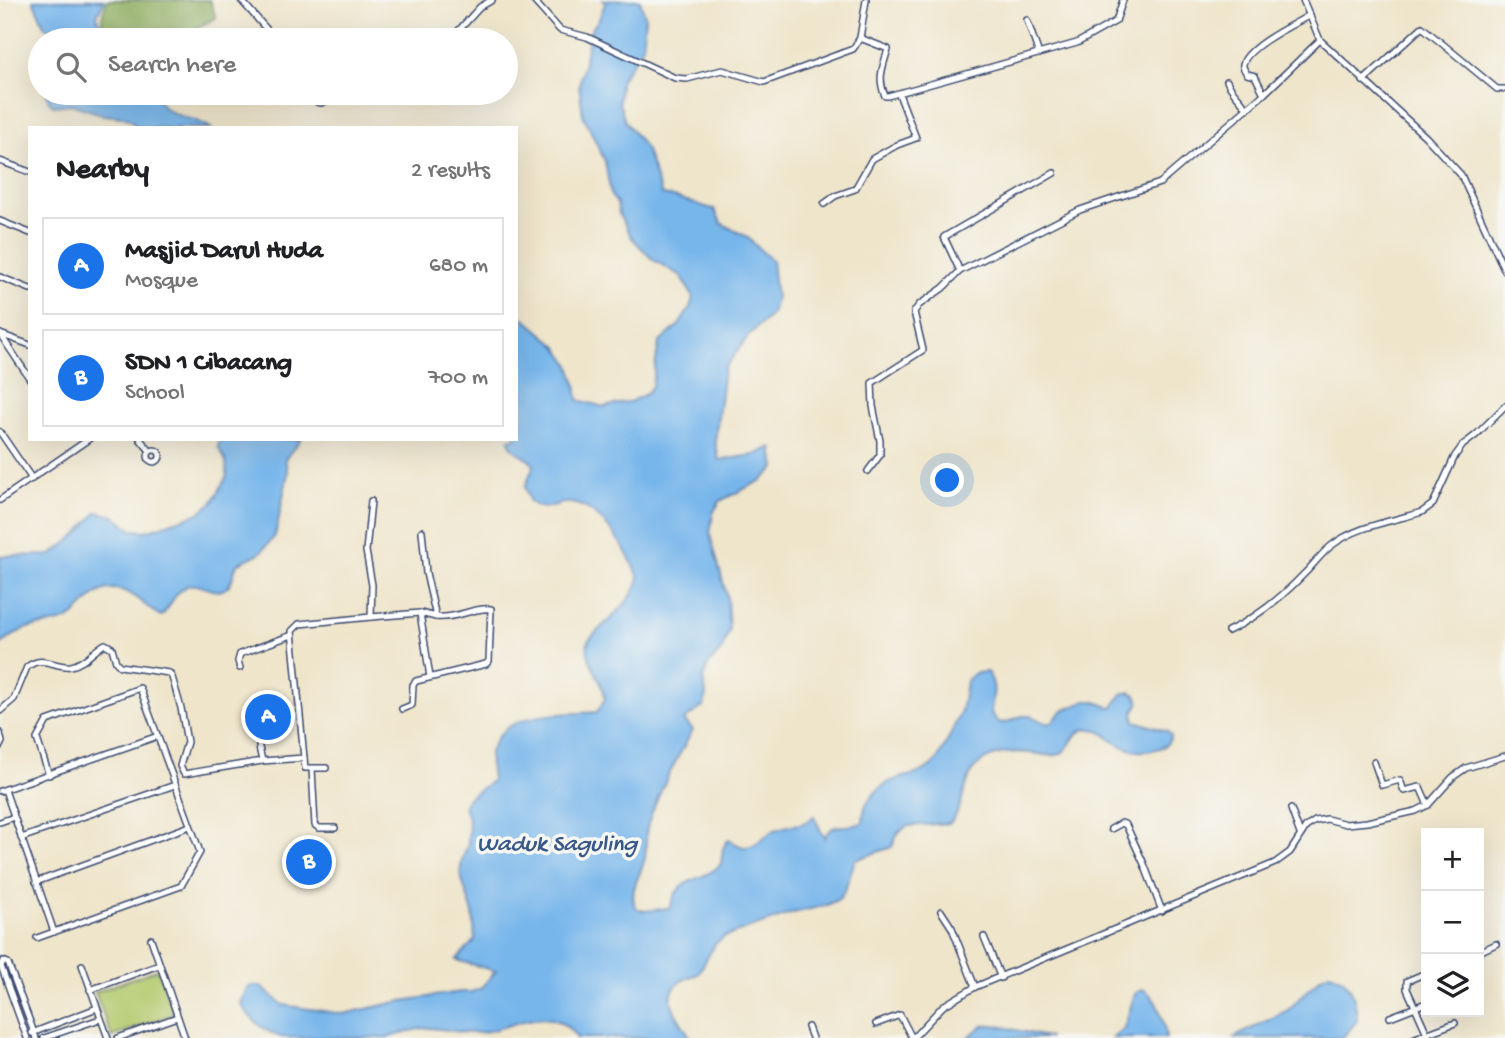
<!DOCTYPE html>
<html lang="en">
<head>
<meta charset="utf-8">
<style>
  body { margin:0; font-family:"Gochi Hand",sans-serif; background:#f2f2f2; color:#202124 }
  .controls { position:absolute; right:21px; bottom:21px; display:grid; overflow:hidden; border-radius:0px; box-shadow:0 7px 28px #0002 }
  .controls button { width:63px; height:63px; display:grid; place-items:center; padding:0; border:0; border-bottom:2px solid #e0e0e0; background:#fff; color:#202124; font:35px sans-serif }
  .you { position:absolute; left:948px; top:481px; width:24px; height:24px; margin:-18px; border:5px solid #fff; border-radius:50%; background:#1a73e8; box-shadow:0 0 0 10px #1a73e833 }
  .badge { display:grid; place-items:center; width:46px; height:46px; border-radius:50%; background:#1a73e8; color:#fff; font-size:23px; font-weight:700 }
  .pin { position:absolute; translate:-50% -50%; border:4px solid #fff; box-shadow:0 2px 7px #0006 }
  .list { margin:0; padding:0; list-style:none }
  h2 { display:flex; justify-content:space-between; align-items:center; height:91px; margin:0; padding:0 28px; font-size:30px }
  h2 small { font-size:23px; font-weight:400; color:#757577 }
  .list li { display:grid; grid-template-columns:46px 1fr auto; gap:21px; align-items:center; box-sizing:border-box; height:98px; margin:0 14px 14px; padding:0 14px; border:2px solid #e0e0e0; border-radius:0px }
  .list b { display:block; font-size:26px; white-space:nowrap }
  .list p { margin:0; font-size:23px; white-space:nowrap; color:#757577 }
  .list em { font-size:23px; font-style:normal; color:#757577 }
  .icon { flex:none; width:38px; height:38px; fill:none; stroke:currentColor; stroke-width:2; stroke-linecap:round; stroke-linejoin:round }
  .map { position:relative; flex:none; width:1505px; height:1038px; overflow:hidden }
  .search { position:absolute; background:#fff; box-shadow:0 7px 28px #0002; left:28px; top:28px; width:490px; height:77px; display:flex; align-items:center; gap:18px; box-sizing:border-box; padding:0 24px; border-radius:38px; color:#757577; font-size:26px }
  .panel { position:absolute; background:#fff; box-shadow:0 7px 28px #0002; left:28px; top:126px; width:490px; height:315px; border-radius:0px }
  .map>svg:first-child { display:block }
  .green { fill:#b4c96d; stroke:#687c66; stroke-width:2 }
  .forest { fill:#8fad60; stroke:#556e5f; stroke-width:2 }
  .water { fill:#77b6eb; stroke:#4972a4; stroke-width:2 }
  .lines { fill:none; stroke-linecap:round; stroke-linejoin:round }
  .minor-casing { stroke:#3b4a6e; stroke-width:8 }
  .minor { stroke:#fff; stroke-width:5 }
  .labels { text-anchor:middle; stroke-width:7; stroke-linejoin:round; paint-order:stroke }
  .water-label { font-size:24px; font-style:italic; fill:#375888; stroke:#f6f6f2 }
</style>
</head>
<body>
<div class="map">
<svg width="1505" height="1038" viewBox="0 0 1505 1038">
  <rect width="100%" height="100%" fill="#f6f6f2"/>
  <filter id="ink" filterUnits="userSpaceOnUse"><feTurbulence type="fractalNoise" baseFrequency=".0143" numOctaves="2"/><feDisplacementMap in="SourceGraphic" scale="14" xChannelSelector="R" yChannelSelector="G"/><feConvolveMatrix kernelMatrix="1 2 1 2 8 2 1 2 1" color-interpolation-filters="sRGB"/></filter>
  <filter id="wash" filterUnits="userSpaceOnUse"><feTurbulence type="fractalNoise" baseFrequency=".00686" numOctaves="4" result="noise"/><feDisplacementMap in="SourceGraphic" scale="28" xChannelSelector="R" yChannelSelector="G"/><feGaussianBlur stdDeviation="1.57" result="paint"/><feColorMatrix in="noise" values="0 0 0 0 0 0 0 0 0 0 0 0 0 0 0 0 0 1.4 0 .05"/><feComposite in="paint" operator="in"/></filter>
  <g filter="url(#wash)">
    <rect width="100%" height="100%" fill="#efe5cb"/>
    <!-- green -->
    <path class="green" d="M158 969 174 1014 112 1037 95 992Z"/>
    <!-- forest -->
    <path class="forest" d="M107 0H210L216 18 196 28 201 40H120C116 38 112 37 109 34 97 25 103 11 107 0Z"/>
    <!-- water -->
    <g class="water">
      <path d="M33 0H104L97 16 105 40H59L44 25Z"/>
      <path d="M603 0H640L645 16 643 46 620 81 619 103 625 121 645 148 662 195C681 197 696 205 714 209L722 224 746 236 772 261 776 299 772 314 750 334 724 369 715 441 719 460 755 455 772 447 775 468 762 480 720 501 713 513 710 534 727 597 729 631 722 649 708 665 703 679 706 693 704 706 684 720 693 730C676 760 659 790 648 824 644 836 648 850 644 862 639 877 628 893 636 908L644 911 669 908C674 902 673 894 680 888 690 877 707 879 721 864L723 848 728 840C733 842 739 846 744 847 755 848 764 836 773 831 788 823 803 828 814 816L824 838C836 817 847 832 863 822 864 808 865 803 875 793 895 771 917 782 936 761 942 753 960 716 962 707 964 697 964 689 967 680L975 673 987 672C998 687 992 696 991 713L998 722 1005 723 1022 716H1031L1045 723H1051L1062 711 1086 701H1094L1109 707H1113L1122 694 1131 692 1136 695 1139 702 1133 713 1135 721 1167 731 1171 736C1168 745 1165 747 1156 749 1120 760 1107 726 1087 729 1073 731 1071 748 1060 754 1053 757 1046 755 1039 754 1016 751 989 750 974 769 962 785 964 808 950 823L907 826 898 833 892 847 855 860 845 890 839 899 827 905 793 913 724 937 715 944 698 974C654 987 674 1012 691 1038H577C552 1001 517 1026 484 1032 464 1036 445 1027 425 1028 413 1029 401 1035 389 1037 375 1038 293 1038 281 1037 264 1031 250 1019 241 1004L246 990 251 986H260L283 1005 343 1014 402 1001 460 992H471L480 989 496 971 456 960 475 940 473 913 461 877V863L468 844 469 822 464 805 468 798 492 781C492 772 488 762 490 753 502 709 561 715 597 712L605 699C604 678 584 663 588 641 604 622 636 601 639 577 627 551 602 507 571 503 554 501 548 515 530 502L525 487 534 465C526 454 511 454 509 439H516V317L524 318 557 346 569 363 576 384 578 400 604 407 632 401 646 394 652 386 659 343 679 325 690 308 693 297 681 276 652 259 632 238 619 214 617 203 611 196 605 161 583 115 579 85 591 30 599 19 605 3Z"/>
      <path d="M46 93H155C166 121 188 113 211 128H137L131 120 123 117 104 115 71 104 54 106 49 101Z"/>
      <path d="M220 439H301L285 459 288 473 275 536 260 553 237 564C234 571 233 580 229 585 218 600 201 580 187 586 173 592 172 607 161 616 145 608 134 590 114 589 94 587 85 609 70 618 56 626 42 624 28 628 17 631 9 639 0 645V556L51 555 77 535 97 512 114 516 132 530 146 531 197 514 213 502 227 476 226 461 218 447Z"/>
      <path d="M1329 973C1352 978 1356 1000 1357 1021L1342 1038H1233L1288 1010 1321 977Z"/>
      <path d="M1143 989C1159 999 1164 1021 1166 1038H1113L1124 1028 1135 994Z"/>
      <path d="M995 1025 1050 1038H967L982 1026Z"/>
    </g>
  </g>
  <g filter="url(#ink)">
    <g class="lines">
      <!-- minor casing -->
      <g class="minor-casing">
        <g id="minor">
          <path d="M241 0 276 40"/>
          <path d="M533 0 560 30 587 37 675 78 687 79 722 70 764 82 853 49 860 38 866 0"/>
          <path d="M1303 0 1320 40 1426 137 1461 175 1505 271"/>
          <path d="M1027 20 1039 54"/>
          <path d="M860 38 888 49C883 67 877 78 885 96H888L1077 43 1116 21 1123 0"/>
          <path d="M450 40 480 7 492 0"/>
          <path d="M1227 81C1231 92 1241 98 1247 109"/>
          <path d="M1363 81 1422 27 1497 89H1505"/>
          <path d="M310 93 317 102 321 103 347 93"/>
          <path d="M1264 94 1255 76 1247 74C1245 70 1242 68 1243 64 1248 46 1294 24 1310 15"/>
          <path d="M0 161 30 172"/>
          <path d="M1054 173 944 237 960 271 1080 210 1160 183 1264 94 1320 40"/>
          <path d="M824 204 835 196 855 189 872 159 897 145 916 138 899 94"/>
          <path d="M0 221 30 233"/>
          <path d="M0 277 30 289"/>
          <path d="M0 334 30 379"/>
          <path d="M0 334 30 345"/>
          <path d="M0 432 32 479"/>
          <path d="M140 439 150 451"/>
          <circle cx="154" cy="456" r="6"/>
          <path d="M868 471 880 455V441L873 406 872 383 923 350 914 312 919 305 943 288 960 271"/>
          <path d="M0 500 89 439"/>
          <path d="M420 613 430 677"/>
          <path d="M371 617 420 613 436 617 426 573 422 531"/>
          <path d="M1228 631C1257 618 1283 596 1305 573 1314 564 1321 554 1331 546 1356 526 1393 521 1422 512L1433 504 1455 456 1463 445 1476 435 1505 406"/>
          <path d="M240 668 238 661 240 654 292 635"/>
          <path d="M402 709 412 705 413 685 416 681 486 664 489 661 491 609C473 607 457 619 436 617"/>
          <path d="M0 711 14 699 27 667C43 654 54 668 71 666 84 664 94 650 105 644L112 648 116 662 120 666 169 673 172 677 181 708 187 742 180 766 184 774 262 761 304 758 292 631 299 624 371 617 372 585 366 551 371 501"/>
          <path d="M0 733 2 742 0 746"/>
          <path d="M259 747 262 761"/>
          <path d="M304 758 305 768H326"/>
          <path d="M1374 762 1382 785 1400 780 1404 791 1420 787 1428 805"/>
          <path d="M312 769 315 825 319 828H335"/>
          <path d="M5 790 54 932"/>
          <path d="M0 791 158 736"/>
          <path d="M1291 809 1300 834"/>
          <path d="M0 822 14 817"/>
          <path d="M1111 829 1122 823 1126 825 1144 864 1162 911"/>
          <path d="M21 838 175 785"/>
          <path d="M36 882 190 826"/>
          <path d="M941 911 952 928 975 987"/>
          <path d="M984 937 1001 978"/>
          <path d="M37 938 181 886 200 852 140 688 47 721 37 739 49 775"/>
          <path d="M151 939 185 1038"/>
          <path d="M1479 952 1496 944"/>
          <path d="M82 965 108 1038"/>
          <path d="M1426 973 1407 981V989L1429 1038"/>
          <path d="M90 990 159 965"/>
          <path d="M1390 1017 1426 1003"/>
          <path d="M876 1024 900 1015 912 1038"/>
          <path d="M808 1027 812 1038"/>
          <path d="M32 1033 97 1008"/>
          <path d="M27 1038 1 966 3 961 8 963 36 1038"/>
          <path d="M44 1038 100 1019"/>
          <path d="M118 1038 177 1017"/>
          <path d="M913 1038 943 1006 975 987 1275 863 1290 852 1306 827 1315 821 1327 819 1346 824 1367 822 1416 811 1428 805 1453 777 1466 768 1505 756"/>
          <path d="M1415 1038 1455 1023"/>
        </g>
      </g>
      <!-- minor -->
      <use href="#minor" class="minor"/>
    </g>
  </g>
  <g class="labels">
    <!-- water labels -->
    <g class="water-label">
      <text x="557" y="850">Waduk Saguling</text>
    </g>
  </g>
</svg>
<div class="controls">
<button>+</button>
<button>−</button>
<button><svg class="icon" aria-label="layers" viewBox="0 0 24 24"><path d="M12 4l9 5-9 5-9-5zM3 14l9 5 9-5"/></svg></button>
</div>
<div class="you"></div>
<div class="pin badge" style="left:268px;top:717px">A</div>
<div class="pin badge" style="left:309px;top:862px">B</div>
<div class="search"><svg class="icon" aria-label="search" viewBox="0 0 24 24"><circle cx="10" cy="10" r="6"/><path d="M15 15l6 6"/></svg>Search here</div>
<section class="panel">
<h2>Nearby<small>2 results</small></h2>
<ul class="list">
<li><span class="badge">A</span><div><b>Masjid Darul Huda</b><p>Mosque</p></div><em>680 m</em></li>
<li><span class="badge">B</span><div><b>SDN 1 Cibacang</b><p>School</p></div><em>700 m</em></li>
</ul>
</section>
</div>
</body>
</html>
